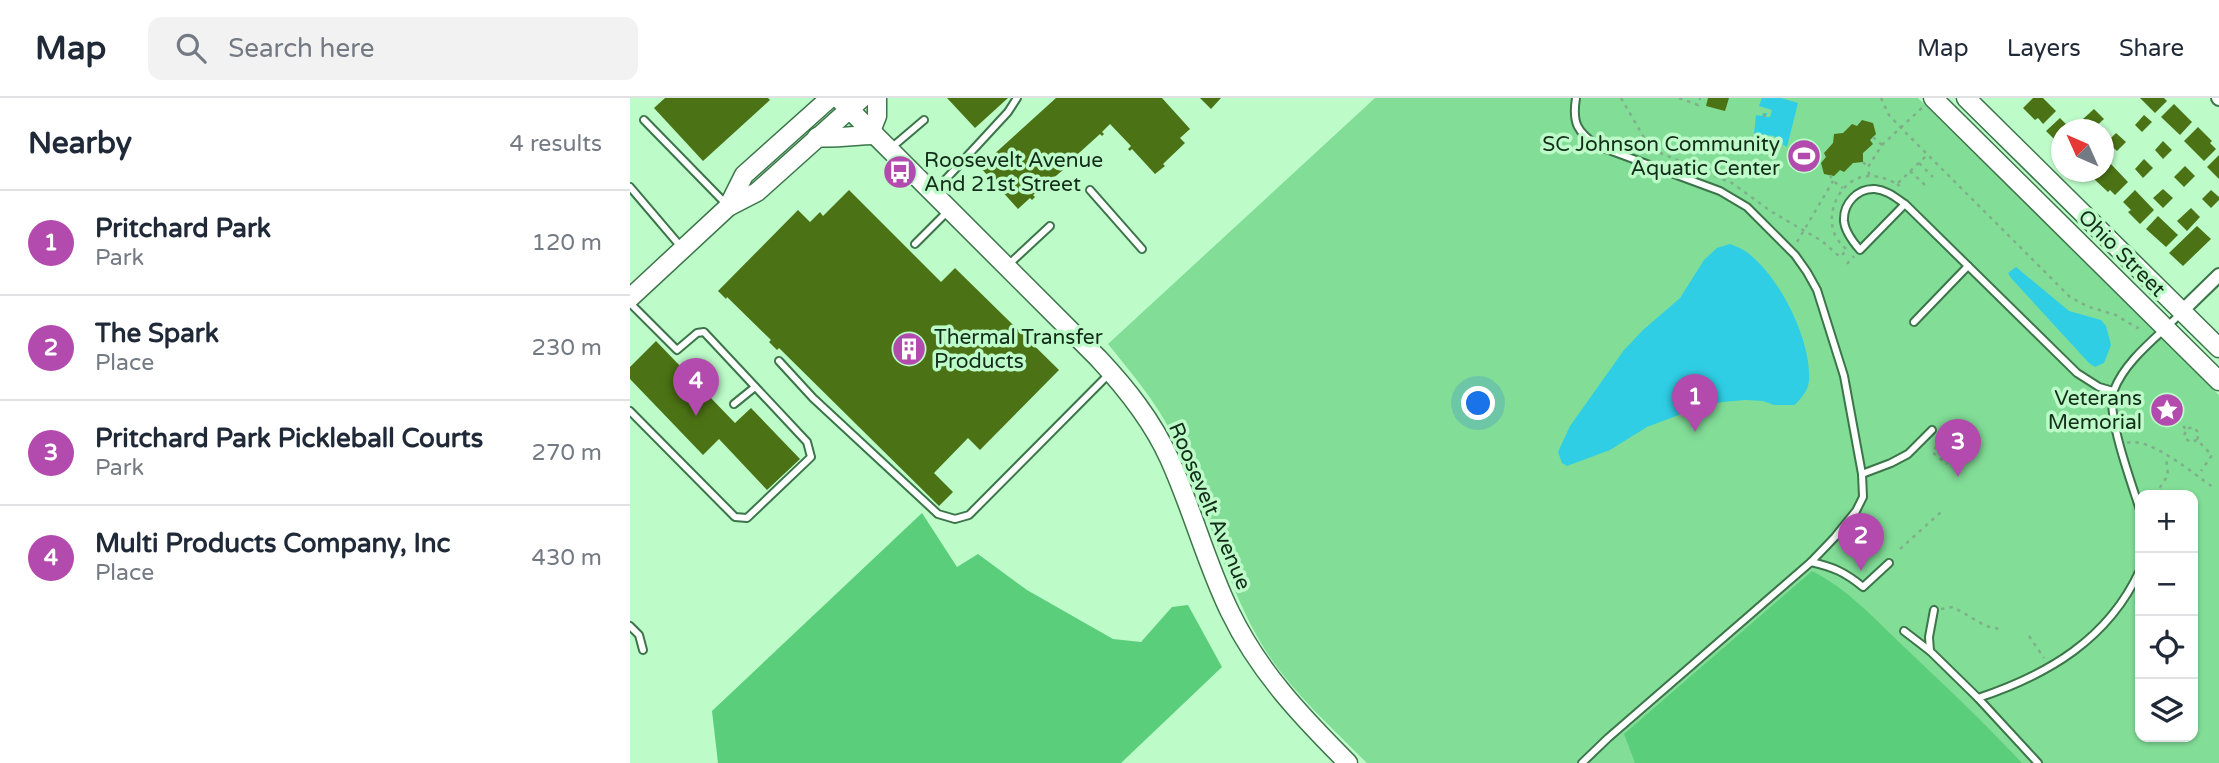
<!DOCTYPE html>
<html lang="en">
<head>
<meta charset="utf-8">
<style>
  body { margin:0; font-family:"Varela Round",sans-serif; background:#f2f2f3; color:#1f2937 }
  .controls { position:absolute; right:21px; bottom:21px; display:grid; overflow:hidden; border-radius:14px; box-shadow:0 2px 5px #0004 }
  .controls button { width:63px; height:63px; display:grid; place-items:center; padding:0; border:0; border-bottom:2px solid #e0e1e3; background:#fff; color:#1f2937; font:35px sans-serif }
  .compass { position:absolute; left:1421px; top:21px; width:63px; height:63px; border-radius:50%; background:#fff; box-shadow:0 2px 5px #0004; rotate:315deg }
  .you { position:absolute; left:849px; top:306px; width:24px; height:24px; margin:-18px; border:5px solid #fff; border-radius:50%; background:#1a73e8; box-shadow:0 0 0 10px #1a73e833 }
  .badge { display:grid; place-items:center; width:46px; height:46px; border-radius:50%; background:#b34aad; color:#fff; font-size:23px; font-weight:700 }
  .pin { position:absolute; translate:-50% -58px; filter:drop-shadow(0 2px 4px #0008) }
  .pin::after { content:''; position:absolute; top:37px; width:24px; height:21px; background:inherit; clip-path:polygon(0 0,100% 0,50% 100%) }
  .list { margin:0; padding:0; list-style:none }
  h2 { display:flex; justify-content:space-between; align-items:center; height:91px; margin:0; padding:0 28px; font-size:30px }
  h2 small { font-size:23px; font-weight:400; color:#747a83 }
  .list li { display:grid; grid-template-columns:46px 1fr auto; gap:21px; align-items:center; box-sizing:border-box; height:105px; padding:0 28px; border-top:2px solid #e0e1e3 }
  .list b { display:block; font-size:26px; white-space:nowrap }
  .list p { margin:0; font-size:23px; white-space:nowrap; color:#747a83 }
  .list em { font-size:23px; font-style:normal; color:#747a83 }
  .icon { flex:none; width:38px; height:38px; fill:none; stroke:currentColor; stroke-width:2; stroke-linecap:round; stroke-linejoin:round }
  .map { position:relative; flex:none; width:1589px; height:665px; overflow:hidden }
  header { display:flex; align-items:center; gap:42px; box-sizing:border-box; height:98px; padding:0 35px; background:#fff; border-bottom:2px solid #e0e1e3 }
  header strong { font-size:33px }
  nav { display:flex; gap:38px; margin-inline-start:auto; font-size:24px }
  .search { width:490px; height:63px; background:#f2f2f3; display:flex; align-items:center; gap:18px; box-sizing:border-box; padding:0 24px; border-radius:14px; color:#747a83; font-size:26px }
  main { display:flex }
  aside { flex:1; background:#fff }
  .map>svg:first-child { display:block }
  .green { fill:#82dd97; fill-rule:evenodd }
  .forest { fill:#5bce7b }
  .water { fill:#30cee5 }
  .building { fill:#4b7214 }
  .lines { fill:none; stroke-linecap:round; stroke-linejoin:round }
  .lane-casing { stroke:#3b7549; stroke-width:10 }
  .street-casing { stroke:#3b7549; stroke-width:16 }
  .secondary-casing { stroke:#3b7549; stroke-width:21 }
  .path { stroke:#7fb089; stroke-width:2.5; stroke-dasharray:3.5 5; stroke-linecap:butt }
  .lane { stroke:#fff; stroke-width:6 }
  .street { stroke:#fff; stroke-width:12 }
  .secondary { stroke:#fff; stroke-width:18 }
  .labels { text-anchor:middle; stroke-width:7; stroke-linejoin:round; paint-order:stroke }
  .poi-label { font-size:21px; fill:#142d1a; stroke:#bdfbc9; text-anchor:end }
  .street-label { font-size:21px; fill:#142d1a; stroke:#bdfbc9 }
</style>
</head>
<body>
<header>
<strong>Map</strong>
<div class="search"><svg class="icon" aria-label="search" viewBox="0 0 24 24"><circle cx="10" cy="10" r="6"/><path d="M15 15l6 6"/></svg>Search here</div>
<nav><a>Map</a><a>Layers</a><a>Share</a></nav>
</header>
<main>
<aside>
<h2>Nearby<small>4 results</small></h2>
<ul class="list">
<li><span class="badge">1</span><div><b>Pritchard Park</b><p>Park</p></div><em>120 m</em></li>
<li><span class="badge">2</span><div><b>The Spark</b><p>Place</p></div><em>230 m</em></li>
<li><span class="badge">3</span><div><b>Pritchard Park Pickleball Courts</b><p>Park</p></div><em>270 m</em></li>
<li><span class="badge">4</span><div><b>Multi Products Company, Inc</b><p>Place</p></div><em>430 m</em></li>
</ul>
</aside>
<div class="map">
<svg width="1589" height="665" viewBox="0 0 1589 665">
  <rect width="100%" height="100%" fill="#bdfbc9"/>
  <!-- green -->
  <path class="green" d="M745 0H1288L1589 297V665H737C698 626 655 588 628 540 589 471 574 392 535 323 519 295 498 271 478 246ZM1510 397H1563V639H1510Z"/>
  <!-- forest -->
  <g class="forest">
    <path d="M292 415 327 469 348 456 397 492 483 541 511 544 542 509 558 507 592 569 491 665H88L82 613Z"/>
    <path d="M1182 473C1216 490 1242 518 1269 544 1311 584 1353 623 1392 665H1005L994 636Z"/>
  </g>
  <!-- water -->
  <g class="water">
    <path d="M1132 0H1151L1168 5 1157 49 1150 45 1144 38 1124 36 1126 17 1132 18 1133 15H1137L1136 19H1140L1142 12 1129 8Z"/>
    <path d="M1100 146C1105 148 1111 150 1115 153 1149 176 1182 243 1179 283 1178 293 1171 300 1165 307H1144L1133 303 1116 302 1092 304 1067 310 1017 329 980 352 937 368 932 365 928 354 940 328 994 252 1013 232 1050 200 1074 162 1087 150Z"/>
    <path d="M1386 169 1439 213 1471 222 1476 228 1481 247 1474 265 1465 269 1459 265 1381 180 1378 175Z"/>
  </g>
  <!-- building -->
  <g class="building">
    <path d="M35 0H138L140 2 73 63 24 10Z"/>
    <path d="M317 0H378L345 30Z"/>
    <path d="M426 0H532L560 31 550 40 555 45 533 66 535 68 525 76 502 51 500 53 498 51 501 48 480 26 472 34 474 36 472 38 470 36 449 55 451 57 403 97 405 99 402 102 400 100 388 111 370 91 367 93 364 91 366 87 350 69Z"/>
    <path d="M570 0H591L581 11Z"/>
    <path d="M1078 0H1099L1095 13 1076 8Z"/>
    <path d="M1403 0H1413L1426 13 1413 26 1408 20 1405 22 1393 10Z"/>
    <path d="M1510 0H1534L1537 3 1525 15Z"/>
    <path d="M1544 6 1562 24 1550 37 1531 19Z"/>
    <path d="M1464 11 1474 21 1463 31 1453 21Z"/>
    <path d="M1514 17 1522 24 1512 34 1505 27Z"/>
    <path d="M1430 20 1442 32H1432V49L1416 33Z"/>
    <path d="M1232 22 1243 25 1246 36 1240 42 1243 46 1233 55V64L1223 65 1214 74 1210 72 1204 78 1194 76 1191 65 1196 59 1194 55 1203 45 1204 36 1213 35 1222 26 1227 28Z"/>
    <path d="M1568 29 1582 43 1580 45 1586 51 1574 63 1554 43Z"/>
    <path d="M1486 35 1496 44 1487 53 1477 44Z"/>
    <path d="M1533 43 1542 52 1533 61 1525 52Z"/>
    <path d="M1589 57V81L1577 69Z"/>
    <path d="M1514 61 1523 70 1513 80 1505 71Z"/>
    <path d="M1480 65 1498 84 1485 97 1480 92 1478 94 1464 81Z"/>
    <path d="M1555 68 1565 78 1554 89 1544 79Z"/>
    <path d="M1533 91 1543 100 1533 110 1523 100Z"/>
    <path d="M219 92 311 184 325 170 429 272 350 352 338 340 304 375 323 394 309 408 149 250 147 252 139 244 141 242 97 199 96 201 88 193 168 112 180 124 190 114 193 118Z"/>
    <path d="M1505 92 1524 112 1510 126 1498 114 1501 112 1493 104Z"/>
    <path d="M1581 92 1589 99V102L1581 110 1572 101Z"/>
    <path d="M1561 110 1570 119 1557 133 1547 123Z"/>
    <path d="M1528 118 1548 137 1536 149 1516 131Z"/>
    <path d="M1567 128 1581 141 1553 168 1539 155Z"/>
    <path d="M26 243 105 325 121 310 170 361 137 392 89 341 73 357 0 281V269Z"/>
  </g>
  <g class="lines">
    <!-- lane casing -->
    <g class="lane-casing">
      <g id="lane">
        <path d="M946 0C942 25 947 34 968 48L1090 93 1117 109 1165 157 1177 174 1187 192 1214 278 1232 376 1233 399 1226 413 1205 439 1181 464"/>
        <path d="M14 22 98 108"/>
        <path d="M261 50 294 22"/>
        <path d="M0 89 52 150"/>
        <path d="M460 92 512 151"/>
        <path d="M304 94 378 14 387 0"/>
        <path d="M1275 106 1230 152C1223 144 1215 134 1214 123 1213 105 1228 90 1245 91 1257 92 1266 100 1275 106L1447 275 1469 289 1483 293"/>
        <path d="M285 146 317 114"/>
        <path d="M377 168 420 128"/>
        <path d="M0 205 47 252 67 235 74 234 177 344 181 359 117 420 105 419 0 313"/>
        <path d="M1284 224 1338 168"/>
        <path d="M149 263 183 300 308 416 325 421 339 417 480 275"/>
        <path d="M104 306 125 289"/>
        <path d="M1232 376 1261 365 1278 356 1302 332"/>
        <path d="M1510 412C1502 386 1475 315 1484 292 1496 261 1529 238 1551 215"/>
        <path d="M0 528 9 537 13 552"/>
        <path d="M1274 533 1300 553 1348 600C1417 577 1478 542 1510 472"/>
        <path d="M1300 553 1299 539 1304 512"/>
        <path d="M1348 600 1408 665"/>
        <path d="M952 665 978 640 1181 464C1203 469 1215 474 1233 489L1259 465"/>
      </g>
    </g>
    <!-- street casing -->
    <g class="street-casing">
      <g id="street">
        <path d="M1588 0 1589 1"/>
        <path d="M1552 213 1589 177"/>
      </g>
    </g>
    <!-- secondary casing -->
    <g class="secondary-casing">
      <g id="secondary">
        <path d="M208 0 468 260C496 290 522 322 539 360 562 410 576 465 600 514 629 574 672 619 718 665"/>
        <path d="M1303 0 1589 283"/>
        <path d="M1336 0 1589 250"/>
        <path d="M241 33 247 18V0"/>
        <path d="M187 39C206 41 225 37 245 37"/>
        <path d="M98 109 114 77 200 0"/>
        <path d="M0 200 98 109 127 94 232 0"/>
      </g>
    </g>
    <!-- path -->
    <g class="path">
      <path d="M991 0 1016 43 1028 54 1102 85 1142 114 1192 143 1210 159 1217 152C1213 148 1209 144 1206 139 1193 114 1212 77 1241 78 1250 78 1260 82 1267 86L1297 57"/>
      <path d="M1049 0 1068 7 1070 0"/>
      <path d="M1251 0 1259 17 1270 29 1440 199 1459 209 1486 217 1507 230 1513 227"/>
      <path d="M1134 19 1135 15"/>
      <path d="M1243 39 1252 47"/>
      <path d="M1233 64 1238 69"/>
      <path d="M1289 65 1303 79"/>
      <path d="M1280 73 1295 87"/>
      <path d="M1200 77 1203 83 1213 90"/>
      <path d="M1239 77 1238 69 1252 47 1294 8"/>
      <path d="M1267 86 1274 91"/>
      <path d="M1167 144 1203 83"/>
      <path d="M1217 166 1224 158"/>
      <circle cx="1537" cy="312" r="5"/>
      <path d="M1541 316 1556 331"/>
      <path d="M1312 342 1302 354 1317 366"/>
      <path d="M1567 342 1560 344 1554 339 1556 331 1563 329 1569 335 1567 342 1582 357 1571 373"/>
      <path d="M1497 345C1520 338 1563 376 1583 389"/>
      <path d="M1525 397 1538 377 1536 359"/>
      <path d="M1270 451 1311 414"/>
      <path d="M1311 511 1323 509 1356 528 1370 531"/>
      <path d="M1399 538 1414 560"/>
    </g>
    <!-- lane -->
    <use href="#lane" class="lane"/>
    <!-- street -->
    <use href="#street" class="street"/>
    <!-- secondary -->
    <use href="#secondary" class="secondary"/>
  </g>
  <!-- icons -->
  <defs>
    <g id="stadium-disc" transform="scale(1.75)"><circle r="9.5" fill="#b34aad" stroke="#bdfbc9"/><path d="M0-5a6.5 5 0 1 0 0 10a6.5 5 0 1 0 0-10ZM-3.5-1.8h7v3.6h-7Z" fill="#fff"/></g>
    <g id="bus-disc" transform="scale(1.75)"><circle r="9.5" fill="#b34aad" stroke="#bdfbc9"/><path d="M-5-6H5V4H4V6H2V4H-2V6H-4V4H-5ZM-3.5-4V0h7V-4ZM-3.5 1.2v1.5H-2V1.2ZM2 1.2v1.5H3.5V1.2Z" fill="#fff"/></g>
    <g id="building-disc" transform="scale(1.75)"><circle r="9.5" fill="#b34aad" stroke="#bdfbc9"/><path d="M-4-6H4V6H1V3H-1V6H-4ZM-2.5-4.3h1.7v1.8h-1.7ZM.8-4.3h1.7v1.8H.8ZM-2.5-1h1.7V.8h-1.7ZM.8-1h1.7V.8H.8Z" fill="#fff"/></g>
    <g id="sight-disc" transform="scale(1.75)"><circle r="9.5" fill="#b34aad" stroke="#bdfbc9"/><path d="M0-6L1.8-2.2L6-1.7L2.9 1.2L3.7 5.4L0 3.3L-3.7 5.4L-2.9 1.2L-6-1.7L-1.8-2.2Z" fill="#fff"/></g>
  </defs>
  <g fill-rule="evenodd">
    <use href="#stadium-disc" x="1174" y="58"/>
    <use href="#bus-disc" x="270" y="74"/>
    <use href="#building-disc" x="279" y="251"/>
    <use href="#sight-disc" x="1537" y="312"/>
  </g>
  <g class="labels">
    <!-- poi labels -->
    <g class="poi-label">
      <text x="1150" y="53">SC Johnson Community<tspan x="1150" dy="24">Aquatic Center</tspan></text>
      <text x="294" y="69" text-anchor="start">Roosevelt Avenue<tspan x="294" dy="24">And 21st Street</tspan></text>
      <text x="304" y="246" text-anchor="start">Thermal Transfer<tspan x="304" dy="24">Products</tspan></text>
      <text x="1512" y="307">Veterans<tspan x="1512" dy="24">Memorial</tspan></text>
    </g>
    <!-- street labels -->
    <g class="street-label">
      <text transform="translate(1492 155) rotate(45)" y="7">Ohio Street</text>
      <text transform="translate(580 408) rotate(67)" y="7">Roosevelt Avenue</text>
    </g>
  </g>
</svg>
<div class="controls">
<button>+</button>
<button>−</button>
<button><svg class="icon" aria-label="locate" viewBox="0 0 24 24"><circle cx="12" cy="12" r="6"/><path d="M12 2v4M12 18v4M2 12h4M18 12h4"/></svg></button>
<button><svg class="icon" aria-label="layers" viewBox="0 0 24 24"><path d="M12 4l9 5-9 5-9-5zM3 14l9 5 9-5"/></svg></button>
</div>
<svg class="compass" viewBox="-18 -18 36 36"><path d="M0-13l5 13h-10z" fill="#e53935"/><path d="M0 13l5-13h-10z" fill="#747a83"/></svg>
<div class="you"></div>
<div class="pin badge" style="left:1065px;top:334px">1</div>
<div class="pin badge" style="left:1231px;top:473px">2</div>
<div class="pin badge" style="left:1328px;top:379px">3</div>
<div class="pin badge" style="left:66px;top:318px">4</div>
</div>
</main>
</body>
</html>
